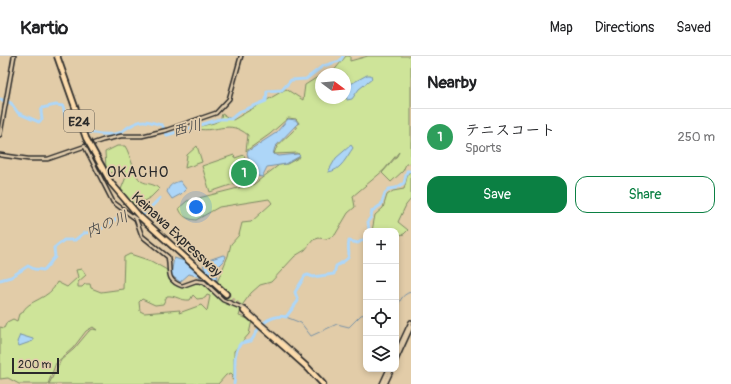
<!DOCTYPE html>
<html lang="en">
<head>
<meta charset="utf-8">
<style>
  body { margin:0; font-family:Pangolin,"Klee One",sans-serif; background:#f6f6f6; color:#202124 }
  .controls { position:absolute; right:12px; bottom:12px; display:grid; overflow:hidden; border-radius:8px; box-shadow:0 2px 6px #0003 }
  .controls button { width:36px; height:36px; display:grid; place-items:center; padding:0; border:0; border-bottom:1px solid #e0e0e0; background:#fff; color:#202124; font:20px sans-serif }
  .compass { position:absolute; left:315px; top:12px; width:36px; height:36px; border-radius:50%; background:#fff; box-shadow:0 2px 6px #0003; rotate:106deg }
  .scale { position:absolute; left:12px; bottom:10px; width:47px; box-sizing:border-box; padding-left:4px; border:2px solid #2b2b2b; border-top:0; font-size:11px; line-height:14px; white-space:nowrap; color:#2b2b2b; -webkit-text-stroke:3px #e2cdac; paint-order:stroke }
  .you { position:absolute; left:196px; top:151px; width:14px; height:14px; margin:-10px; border:3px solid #fff; border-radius:50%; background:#1a73e8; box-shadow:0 0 0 6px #1a73e833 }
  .badge { display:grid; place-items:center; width:26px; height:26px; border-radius:50%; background:#0b8043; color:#fff; font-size:13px; font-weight:700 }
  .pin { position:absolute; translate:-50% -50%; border:2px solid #fff; box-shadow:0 1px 4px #0006 }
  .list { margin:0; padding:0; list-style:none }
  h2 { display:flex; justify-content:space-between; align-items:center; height:52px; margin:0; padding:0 16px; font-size:17px }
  h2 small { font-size:13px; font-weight:400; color:#757577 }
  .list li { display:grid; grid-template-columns:26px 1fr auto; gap:12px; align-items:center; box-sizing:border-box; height:56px; padding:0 16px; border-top:1px solid #e0e0e0 }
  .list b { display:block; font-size:15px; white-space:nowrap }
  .list p { margin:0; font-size:13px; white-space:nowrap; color:#757577 }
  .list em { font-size:13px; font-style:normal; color:#757577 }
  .actions { display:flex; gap:8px; padding:12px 16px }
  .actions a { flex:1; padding:9px 0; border:1px solid #0b8043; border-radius:12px; text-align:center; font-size:14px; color:#0b8043 }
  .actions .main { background:#0b8043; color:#fff }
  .icon { flex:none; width:22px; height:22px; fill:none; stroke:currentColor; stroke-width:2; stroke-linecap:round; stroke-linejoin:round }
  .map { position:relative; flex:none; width:411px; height:328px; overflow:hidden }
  header { display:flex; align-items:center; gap:24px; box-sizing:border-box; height:56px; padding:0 20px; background:#fff; border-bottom:1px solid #e0e0e0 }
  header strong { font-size:19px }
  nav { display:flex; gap:22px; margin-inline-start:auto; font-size:14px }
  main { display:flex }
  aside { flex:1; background:#fff }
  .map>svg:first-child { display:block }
  .green { fill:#cee499; stroke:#7c8862; fill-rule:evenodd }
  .water { fill:#add6f8; stroke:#7992a6 }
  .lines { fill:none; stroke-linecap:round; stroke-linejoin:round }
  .stream { stroke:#7992a6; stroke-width:1 }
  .river { stroke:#add6f8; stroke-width:3 }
  .motorway-tunnel { stroke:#bdac8f; stroke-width:4.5; stroke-dasharray:4.5 2; stroke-linecap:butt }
  .tertiary-casing { stroke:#2b2b2b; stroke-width:5.5 }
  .secondary-casing { stroke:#2b2b2b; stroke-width:6 }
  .motorway-casing { stroke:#2b2b2b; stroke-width:8 }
  .tertiary { stroke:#e2cdac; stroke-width:2.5 }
  .secondary { stroke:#e2cdac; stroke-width:3 }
  .motorway { stroke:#fddcac; stroke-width:4.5 }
  .motorway-bridge-casing { stroke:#2b2b2b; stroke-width:8; stroke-linecap:butt }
  .motorway-bridge { stroke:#fddcac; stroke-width:4.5 }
  .labels { text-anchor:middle; stroke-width:3.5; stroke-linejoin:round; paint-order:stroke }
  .shield { fill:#e2cdac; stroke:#625c52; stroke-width:1 }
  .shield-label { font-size:13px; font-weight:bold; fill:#2b2b2b }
  .street-label { font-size:14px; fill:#2b2b2b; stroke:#e2cdac }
  .water-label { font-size:15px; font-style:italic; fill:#383c40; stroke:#e2cdac }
  .neighbourhood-label { font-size:15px; letter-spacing:1px; fill:#2b2b2b; stroke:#e2cdac }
</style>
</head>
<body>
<header>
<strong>Kartio</strong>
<nav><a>Map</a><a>Directions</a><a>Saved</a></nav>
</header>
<main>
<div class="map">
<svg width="411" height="328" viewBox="0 0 411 328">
  <rect width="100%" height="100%" fill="#e2cca8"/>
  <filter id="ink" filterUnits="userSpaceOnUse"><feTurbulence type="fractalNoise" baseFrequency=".025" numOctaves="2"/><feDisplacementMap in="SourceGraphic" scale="8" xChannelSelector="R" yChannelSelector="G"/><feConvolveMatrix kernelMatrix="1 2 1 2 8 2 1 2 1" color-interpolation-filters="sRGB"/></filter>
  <g filter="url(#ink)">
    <!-- green -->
    <g class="green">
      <path d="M346 0H350V5L368 0H411V107L406 108 403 115 391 126 382 117 397 100 399 96 384 114 353 140 355 151 348 157 335 179 326 183 319 182 313 184 305 194 295 200 271 226 260 229 251 237 243 248 239 260 252 264 249 278 234 295V323L232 324 233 319 231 317 226 319 218 328H49L61 304 74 293 89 275 93 273 97 274 93 271 86 275 73 292 56 307 48 328H19L8 322 0 323V271L4 272 7 266 13 263 17 265 19 258 22 257C28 243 50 244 57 226L67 231 78 221 76 214 82 213 86 219 78 226V231H82L85 228H90L91 232 101 236 123 233 124 201 130 198 151 205 167 214 170 224C189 241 190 215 213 236L228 200 231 188 239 179 242 167 251 166 272 147 269 143 219 151 196 164C187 163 182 161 179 152L187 145 254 128 279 109 287 108 300 101 298 97 274 98C276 86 294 78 299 67L296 63 288 62 270 78 246 95 248 79C228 63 219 77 197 73V71L214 67 220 64 222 58 233 64 286 33 303 44 305 29 321 19V42H345V18H326L332 17ZM193 239 197 243 205 242 207 239 210 240 207 255 201 249 179 257 180 254 144 257 140 255 139 246 142 243 155 249 163 248 167 240C175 239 181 245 190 244Z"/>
      <path d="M117 90H125C131 99 134 120 141 125 148 129 154 127 159 133L151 141 135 150 120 136 126 121 124 115 108 117 106 112 105 96Z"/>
      <path d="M197 90 202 106 185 112 187 99Z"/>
      <path d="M234 99 235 102 244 99 251 122 210 136 202 110Z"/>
      <path d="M411 116V143L406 149 398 166 408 174 404 178 396 180V175H372L375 159 383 152 387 139 393 135 404 133 408 117Z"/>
    </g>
    <!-- water -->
    <g class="water">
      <path d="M367 19H371L372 23 359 33 352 43 347 44 345 31Z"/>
      <path d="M288 63 296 64 298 67 275 91 273 98 279 100 298 98 300 100 286 108 267 111 262 121 253 119 247 97 248 95 276 77Z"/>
      <path d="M351 89 353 92C347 100 341 115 328 116L336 102Z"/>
      <path d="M180 125 186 133 181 138 172 143 167 136C169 129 173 127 180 125Z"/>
      <path d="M223 199 226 200 224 205 216 213 217 226 214 229 206 222 203 206Z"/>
      <path d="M174 202 199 209 200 221 189 218 180 226 171 219Z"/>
      <path d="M20 279 33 283V285L19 290 17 286Z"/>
    </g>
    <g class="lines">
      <!-- stream -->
      <g class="stream">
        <path d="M199 222H204"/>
        <path d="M396 257C398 248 401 238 411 236"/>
        <path d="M286 261 301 267 311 280 337 268 349 271 361 259 366 258"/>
      </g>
      <!-- river -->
      <g class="river">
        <path d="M0 43 11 47 18 57 39 66 42 63 41 56 42 52 56 49 63 50 67 69C77 75 107 81 119 77 127 73 134 65 144 65 150 65 156 68 162 69L167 79 220 63H231L239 56 266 45 267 35 282 34 291 24 306 23 323 10 340 5 343 0"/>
        <path d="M369 175 368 165 371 161 372 155 381 149 385 137 389 133 396 132 404 127 407 115H411"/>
        <path d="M0 224 11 221 28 210 34 213 44 214 55 201 54 192 64 184H75L84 177 96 176 126 157 144 158 160 142"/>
        <path d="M234 328C237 313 231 299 241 287L251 285C255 280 256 275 260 271 265 264 278 258 286 261L298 245 295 236 305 220 308 219 313 221 334 218 336 210C356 199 346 201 349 185L358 187 366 182"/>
      </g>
      <!-- motorway-tunnel -->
      <path class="motorway-tunnel" d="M226 238 242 252"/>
      <!-- tertiary casing -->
      <g class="tertiary-casing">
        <g id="tertiary">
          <path d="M0 79 14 0"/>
          <path d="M85 91 113 146 136 163 142 180 168 201C171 216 165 224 182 230L196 225 204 226 223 244 245 253 299 301"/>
          <path d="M0 99 28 103H48L103 84 121 80H142L167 74 216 57 229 43 241 0"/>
        </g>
      </g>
      <!-- secondary casing -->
      <g class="secondary-casing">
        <g id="secondary">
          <path d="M396 298 411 266"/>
          <path d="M396 304 411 271"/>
          <path d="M382 328 389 313"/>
          <path d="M385 328 392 313"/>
        </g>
      </g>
      <!-- motorway casing -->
      <g class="motorway-casing">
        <g id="motorway">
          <path d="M111 127 139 160 226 238"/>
          <path d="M244 255 308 312 323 328"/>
        </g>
      </g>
      <!-- tertiary -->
      <use href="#tertiary" class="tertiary"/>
      <!-- secondary -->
      <use href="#secondary" class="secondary"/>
      <!-- motorway -->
      <use href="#motorway" class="motorway"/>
      <!-- motorway-bridge casing -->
      <g class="motorway-bridge-casing">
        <path id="motorway-bridge" d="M57 0 86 82 111 127"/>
      </g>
      <!-- motorway-bridge -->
      <use href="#motorway-bridge" class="motorway-bridge"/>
    </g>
  </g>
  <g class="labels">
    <!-- shield labels -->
    <rect class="shield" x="64" y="54" width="30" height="22" rx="3"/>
    <g class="shield-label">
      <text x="79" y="70">E24</text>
    </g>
    <!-- street labels -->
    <g class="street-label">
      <text transform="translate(177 178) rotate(43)" y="5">Keinawa Expressway</text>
    </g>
    <!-- water labels -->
    <g class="water-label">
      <text transform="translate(187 72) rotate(-14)" y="5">西川</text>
      <text transform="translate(107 168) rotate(-23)" y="5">内の川</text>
    </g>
    <!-- neighbourhood labels -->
    <g class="neighbourhood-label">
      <text x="138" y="121">OKACHO</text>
    </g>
  </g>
</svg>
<div class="controls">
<button>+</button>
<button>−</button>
<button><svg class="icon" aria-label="locate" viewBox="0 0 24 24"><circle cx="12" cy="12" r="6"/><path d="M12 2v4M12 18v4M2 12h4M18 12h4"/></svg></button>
<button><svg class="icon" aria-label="layers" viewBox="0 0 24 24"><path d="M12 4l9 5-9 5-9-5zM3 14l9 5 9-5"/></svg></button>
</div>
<svg class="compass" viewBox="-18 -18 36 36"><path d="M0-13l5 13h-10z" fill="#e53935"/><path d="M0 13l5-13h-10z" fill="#757577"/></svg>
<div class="scale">200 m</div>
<div class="you"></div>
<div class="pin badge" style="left:244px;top:117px;background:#2e9e5b">1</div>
</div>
<aside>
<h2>Nearby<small></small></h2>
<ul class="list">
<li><span class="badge" style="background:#2e9e5b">1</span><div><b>テニスコート</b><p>Sports</p></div><em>250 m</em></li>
</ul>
<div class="actions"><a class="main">Save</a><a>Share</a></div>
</aside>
</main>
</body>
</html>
